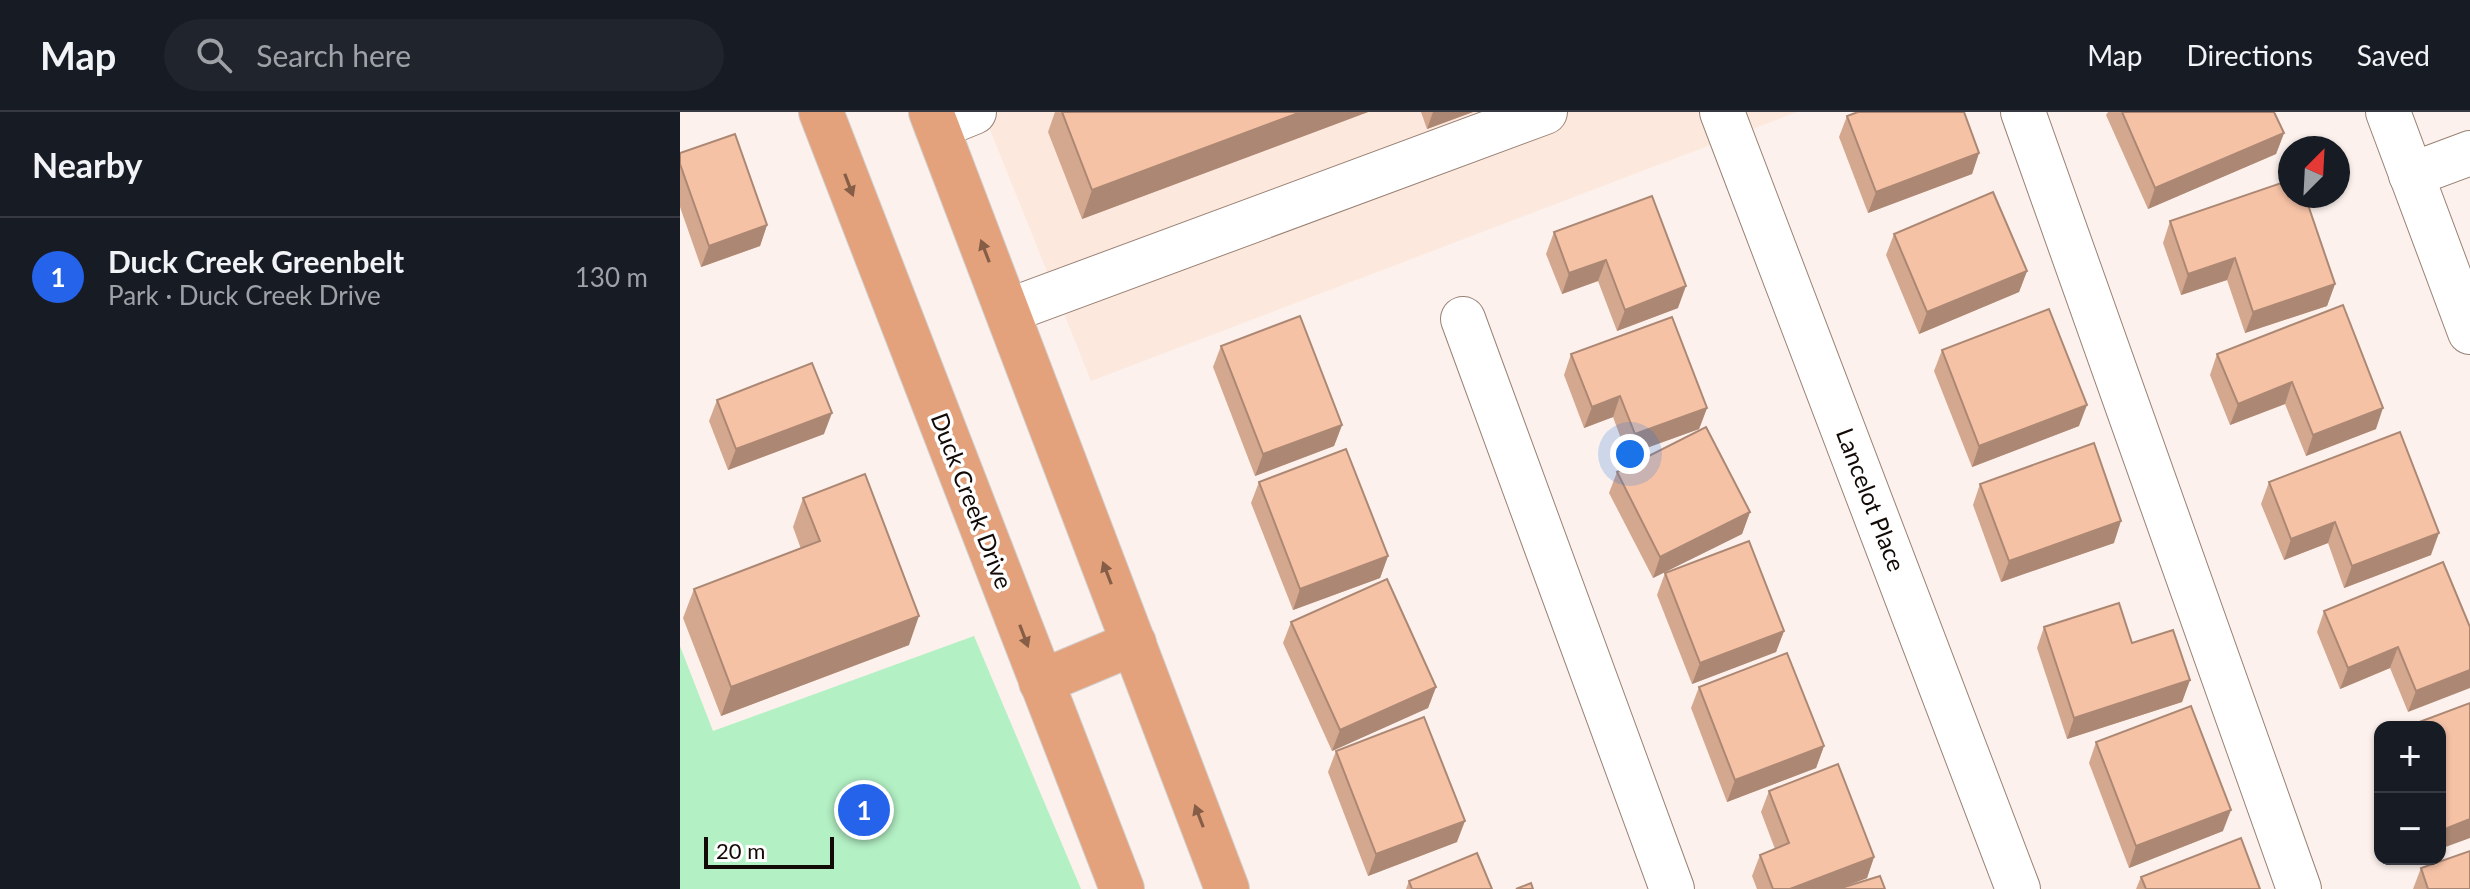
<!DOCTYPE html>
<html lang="en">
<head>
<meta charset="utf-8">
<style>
  body { margin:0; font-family:Lato,sans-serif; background:#20242c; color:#f1f3f6 }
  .controls { position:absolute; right:24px; bottom:24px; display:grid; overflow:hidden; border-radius:16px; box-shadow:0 2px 6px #0004 }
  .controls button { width:72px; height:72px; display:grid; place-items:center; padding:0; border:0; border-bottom:2px solid #363941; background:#171b24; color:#f1f3f6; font:40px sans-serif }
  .compass { position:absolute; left:1598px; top:24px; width:72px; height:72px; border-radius:50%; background:#171b24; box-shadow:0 2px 6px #0004; rotate:24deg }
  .scale { position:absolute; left:24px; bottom:20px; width:130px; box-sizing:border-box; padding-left:8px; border:4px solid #120a06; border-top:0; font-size:22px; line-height:28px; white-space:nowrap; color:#120a06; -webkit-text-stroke:6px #fff; paint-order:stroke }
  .you { position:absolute; left:950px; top:342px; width:28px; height:28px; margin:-20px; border:6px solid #fff; border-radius:50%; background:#1a73e8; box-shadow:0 0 0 12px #1a73e833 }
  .badge { display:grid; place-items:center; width:52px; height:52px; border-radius:50%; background:#2563eb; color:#fff; font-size:26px; font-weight:700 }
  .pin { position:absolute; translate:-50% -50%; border:4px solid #fff; box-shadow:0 2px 8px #0006 }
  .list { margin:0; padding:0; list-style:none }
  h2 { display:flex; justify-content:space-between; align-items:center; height:104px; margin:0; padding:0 32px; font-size:34px }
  h2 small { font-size:26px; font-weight:400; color:#9ea1a6 }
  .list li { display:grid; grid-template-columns:52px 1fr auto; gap:24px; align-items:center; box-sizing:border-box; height:120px; padding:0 32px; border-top:2px solid #363941 }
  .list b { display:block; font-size:30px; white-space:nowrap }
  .list p { margin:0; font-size:26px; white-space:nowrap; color:#9ea1a6 }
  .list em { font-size:26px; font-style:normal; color:#9ea1a6 }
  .icon { flex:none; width:44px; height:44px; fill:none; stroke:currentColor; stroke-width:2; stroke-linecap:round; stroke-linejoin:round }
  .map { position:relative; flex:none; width:1790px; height:777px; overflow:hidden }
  header { display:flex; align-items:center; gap:48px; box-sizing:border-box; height:112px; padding:0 40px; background:#171b24; border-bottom:2px solid #363941 }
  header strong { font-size:38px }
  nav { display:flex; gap:44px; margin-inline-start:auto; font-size:28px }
  .search { width:560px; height:72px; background:#20242c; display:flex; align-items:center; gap:20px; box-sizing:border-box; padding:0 28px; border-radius:44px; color:#9ea1a6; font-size:30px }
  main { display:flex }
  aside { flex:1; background:#171b24 }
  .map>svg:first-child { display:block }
  .built { fill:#fce8dd }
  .green { fill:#b3f0c4 }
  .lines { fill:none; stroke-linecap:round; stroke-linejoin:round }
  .minor-casing { stroke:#998275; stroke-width:46 }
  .major-casing { stroke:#d0cecd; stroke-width:46 }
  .minor { stroke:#fff; stroke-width:44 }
  .major { stroke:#e4a27c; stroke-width:44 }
  .wall { fill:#d4a78f }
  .shaded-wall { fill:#ac8874 }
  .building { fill:#f6c2a6; stroke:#ac8874; stroke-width:2 }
  .oneway { fill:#865e47 }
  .labels { text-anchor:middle; stroke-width:7; stroke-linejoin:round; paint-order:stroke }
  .street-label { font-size:24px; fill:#120a06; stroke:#fff }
</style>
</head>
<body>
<header>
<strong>Map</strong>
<div class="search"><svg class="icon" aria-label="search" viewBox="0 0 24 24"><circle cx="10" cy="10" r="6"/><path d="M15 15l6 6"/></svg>Search here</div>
<nav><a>Map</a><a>Directions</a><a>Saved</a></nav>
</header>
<main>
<aside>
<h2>Nearby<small></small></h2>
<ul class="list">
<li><span class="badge">1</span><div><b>Duck Creek Greenbelt</b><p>Park · Duck Creek Drive</p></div><em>130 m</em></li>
</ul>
</aside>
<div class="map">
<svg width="1790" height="777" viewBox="0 0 1790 777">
  <rect width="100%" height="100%" fill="#fcf1ec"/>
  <!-- built -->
  <path class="built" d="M303 0H1117L411 269Z"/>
  <!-- green -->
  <path class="green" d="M294 524 401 777H0V534L33 619Z"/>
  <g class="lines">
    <!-- minor casing -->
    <g class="minor-casing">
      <g id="minor">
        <path d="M1042 0 1338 777"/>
        <path d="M1343 0 1619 777"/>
        <path d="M1708 0 1790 220"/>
        <path d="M257 15 294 0"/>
        <path d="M1731 63 1790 41"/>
        <path d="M328 199 865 0"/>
        <path d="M783 207 992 777"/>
      </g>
    </g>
    <!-- major casing -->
    <g class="major-casing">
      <g id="major">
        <path d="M141 0 442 777"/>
        <path d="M251 0 547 777"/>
        <path d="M361 570 454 531"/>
      </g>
    </g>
    <!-- minor -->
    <use href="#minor" class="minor"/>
    <!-- major -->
    <use href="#major" class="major"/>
  </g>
  <!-- wall -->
  <g class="wall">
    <path d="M375 0H688L402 107 368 20Z"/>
    <path d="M741 0H793L747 17Z"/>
    <path d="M1428 0H1594L1604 21 1596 42 1468 97 1426 3Z"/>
    <path d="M1167 4 1299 41 1292 62 1188 101 1159 25Z"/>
    <path d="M0 41 87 113 80 134 21 155 0 95Z"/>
    <path d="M972 84 998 196 937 219 918 169 882 182 866 142 874 120Z"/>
    <path d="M1490 109 1655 172 1647 194 1565 221 1547 168 1501 183 1483 131Z"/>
    <path d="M1214 122 1347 159 1339 180 1239 222 1206 143Z"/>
    <path d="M1663 193 1696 317 1626 344 1605 292 1550 313 1530 263 1537 242Z"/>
    <path d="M541 234 662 313 654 334 575 364 533 255Z"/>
    <path d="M1262 238 1399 314 1292 355 1254 259Z"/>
    <path d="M891 242 1027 296 1019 317 947 343 933 305 904 316 884 263Z"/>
    <path d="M37 288 144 322 48 358 29 309Z"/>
    <path d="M937 360 1070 400 1062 422 973 466 929 381Z"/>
    <path d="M579 370 708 444 700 466 613 498 571 391Z"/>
    <path d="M1589 370 1751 443 1664 476 1648 431 1604 448 1581 392Z"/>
    <path d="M1300 372 1434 431 1321 470 1293 393Z"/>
    <path d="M123 386 229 533 41 604 3 506 14 477 121 437 113 415Z"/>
    <path d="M985 461 1104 519 1096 540 1012 572 977 483Z"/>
    <path d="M1644 499 1790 515 1728 600 1710 556 1660 577 1637 520Z"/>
    <path d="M611 510 756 575 748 596 652 639 603 531Z"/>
    <path d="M1364 515 1452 531 1510 568 1502 590 1387 627 1357 536Z"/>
    <path d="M1019 575 1144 634 1136 656 1047 690 1011 596Z"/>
    <path d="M1416 630 1543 719 1449 756 1409 651Z"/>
    <path d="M656 639 777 730 688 764 648 660Z"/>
    <path d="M1089 679 1194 745 1187 766 1158 777H1077L1072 764 1080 743 1095 737 1081 700Z"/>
    <path d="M1741 756 1790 777H1733Z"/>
    <path d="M1461 765 1580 777H1456Z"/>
    <path d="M729 769 812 777H726Z"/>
  </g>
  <!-- shaded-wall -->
  <g class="shaded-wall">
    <path d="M621 0H688L402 107 412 78Z"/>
    <path d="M753 0H793L747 17Z"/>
    <path d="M1604 21 1596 42 1468 97 1475 76Z"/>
    <path d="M1299 41 1292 62 1188 101 1196 80Z"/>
    <path d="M87 113 80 134 21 155 29 134Z"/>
    <path d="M1555 146 1547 168 1501 183 1508 162Z"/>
    <path d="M926 148 918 169 882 182 889 161Z"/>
    <path d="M1347 159 1339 180 1239 222 1247 200Z"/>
    <path d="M1655 172 1647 194 1565 221 1573 200Z"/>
    <path d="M1006 174 998 196 937 219 945 198Z"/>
    <path d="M1612 270 1605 292 1550 313 1558 292Z"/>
    <path d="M940 284 933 305 904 316 912 295Z"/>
    <path d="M1407 293 1399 314 1292 355 1299 334Z"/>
    <path d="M1027 296 1019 317 947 343 955 322Z"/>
    <path d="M1703 296 1696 317 1626 344 1633 323Z"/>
    <path d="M152 301 144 322 48 358 56 337Z"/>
    <path d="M662 313 654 334 575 364 583 342Z"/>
    <path d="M1070 400 1062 422 973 466 980 445Z"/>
    <path d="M1441 409 1434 431 1321 470 1329 449Z"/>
    <path d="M1655 410 1648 431 1604 448 1611 427Z"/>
    <path d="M1759 421 1751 443 1664 476 1672 454Z"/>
    <path d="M708 444 700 466 613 498 620 477Z"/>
    <path d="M239 504 229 533 41 604 51 575Z"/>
    <path d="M1104 519 1096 540 1012 572 1020 551Z"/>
    <path d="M1718 535 1710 556 1660 577 1668 556Z"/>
    <path d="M1790 558V576L1728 600 1736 579Z"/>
    <path d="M1510 568 1502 590 1387 627 1394 606Z"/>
    <path d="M756 575 748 596 652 639 660 618Z"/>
    <path d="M1144 634 1136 656 1047 690 1055 668Z"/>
    <path d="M1551 698 1543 719 1449 756 1456 734Z"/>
    <path d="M1790 707V726L1760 737V719Z"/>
    <path d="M785 709 777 730 688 764 696 742Z"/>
    <path d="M1194 745 1187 766 1158 777H1110Z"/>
  </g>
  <!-- building -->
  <g class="building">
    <path d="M382 0H621L412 78Z"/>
    <path d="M1178 0H1284L1299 41 1196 80 1167 4Z"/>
    <path d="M1442 0H1594L1604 21 1475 76Z"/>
    <path d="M55 22 87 113 29 134 0 52V41Z"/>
    <path d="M1610 68V84H1625L1655 172 1573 200 1555 146 1508 162 1490 109Z"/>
    <path d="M1313 80 1347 159 1247 200 1214 122Z"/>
    <path d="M972 84 1006 174 945 198 926 148 889 161 874 120Z"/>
    <path d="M1663 193 1703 296 1633 323 1612 270 1558 292 1537 242Z"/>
    <path d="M1369 197 1407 293 1299 334 1262 238Z"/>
    <path d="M620 204 662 313 583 342 541 234Z"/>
    <path d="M992 205 1027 296 955 322 940 284 912 295 891 242Z"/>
    <path d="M132 251 152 301 56 337 37 288Z"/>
    <path d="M1026 315 1070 400 980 445 937 360Z"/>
    <path d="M1720 320 1759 421 1672 454 1655 410 1611 427 1589 370Z"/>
    <path d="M1414 331 1441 409 1329 449 1300 372Z"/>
    <path d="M666 337 708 444 620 477 579 370Z"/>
    <path d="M185 362 239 504 51 575 14 477 140 429 123 386Z"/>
    <path d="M1069 429 1104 519 1020 551 985 461Z"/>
    <path d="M1763 450 1790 515V558L1736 579 1718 535 1668 556 1644 499Z"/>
    <path d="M707 467 756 575 660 618 611 510Z"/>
    <path d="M1439 491 1452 531 1493 518 1510 568 1394 606 1364 515Z"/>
    <path d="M1107 541 1144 634 1055 668 1019 575Z"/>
    <path d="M1790 591V707L1760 719V615H1726Z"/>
    <path d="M1511 594 1551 698 1456 734 1416 630Z"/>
    <path d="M744 605 785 709 696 742 656 639Z"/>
    <path d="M1158 652 1194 745 1110 777H1093L1080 743 1109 731 1089 679Z"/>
    <path d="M1561 726 1580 777H1466L1461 765Z"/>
    <path d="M1790 739V777H1748L1741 756Z"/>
    <path d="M797 741 812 777H732L729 769Z"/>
    <path d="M1200 764 1205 777H1158Z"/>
    <path d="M851 771 853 777H836Z"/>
  </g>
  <!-- one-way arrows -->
  <defs><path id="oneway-solid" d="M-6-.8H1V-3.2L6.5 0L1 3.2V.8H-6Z" transform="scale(2)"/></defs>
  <g class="oneway">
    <use href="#oneway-solid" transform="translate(169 73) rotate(69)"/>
    <use href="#oneway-solid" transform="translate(305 139) rotate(-111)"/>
    <use href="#oneway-solid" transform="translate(427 461) rotate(-111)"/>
    <use href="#oneway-solid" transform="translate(344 524) rotate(69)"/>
    <use href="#oneway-solid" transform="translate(519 704) rotate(-111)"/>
  </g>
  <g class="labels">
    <!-- street labels -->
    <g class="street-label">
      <text transform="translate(1190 388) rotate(69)" y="8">Lancelot Place</text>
      <text transform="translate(291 389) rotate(69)" y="8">Duck Creek Drive</text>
    </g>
  </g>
</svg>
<div class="controls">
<button>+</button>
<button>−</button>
</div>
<svg class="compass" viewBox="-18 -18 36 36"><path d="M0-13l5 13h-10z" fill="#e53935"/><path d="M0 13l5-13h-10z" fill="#9ea1a6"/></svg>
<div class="scale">20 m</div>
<div class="you"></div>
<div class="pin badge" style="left:184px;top:698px">1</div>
</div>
</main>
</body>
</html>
